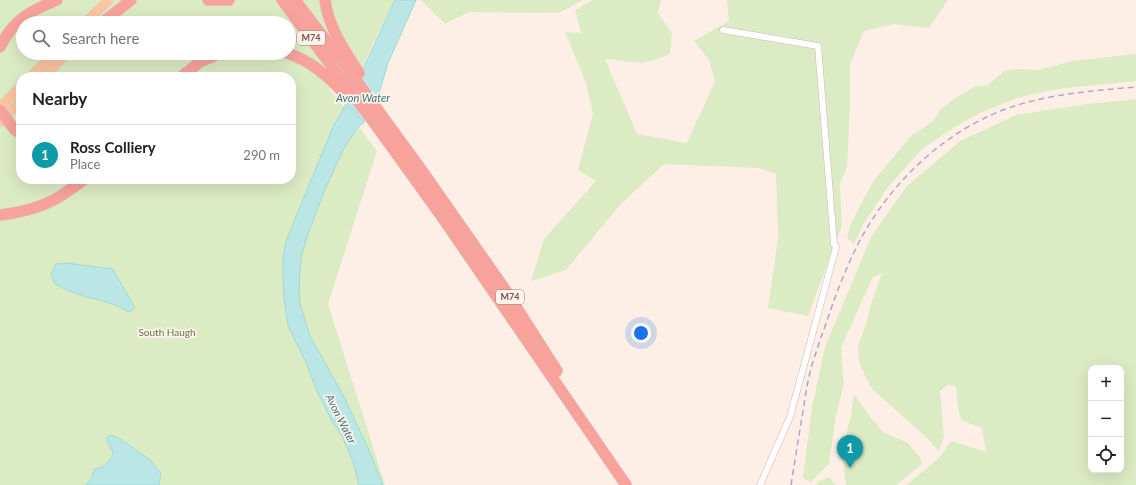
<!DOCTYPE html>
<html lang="en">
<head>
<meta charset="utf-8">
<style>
  body { margin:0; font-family:Lato,sans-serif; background:#f2f2f2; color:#202124 }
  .controls { position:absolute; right:12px; bottom:12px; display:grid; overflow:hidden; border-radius:8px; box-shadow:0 4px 16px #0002 }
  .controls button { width:36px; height:36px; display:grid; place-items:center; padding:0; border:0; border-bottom:1px solid #e0e0e0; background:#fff; color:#202124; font:20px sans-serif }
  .you { position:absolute; left:641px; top:333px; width:14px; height:14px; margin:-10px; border:3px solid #fff; border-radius:50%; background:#1a73e8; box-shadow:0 0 0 6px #1a73e833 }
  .badge { display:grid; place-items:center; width:26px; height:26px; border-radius:50%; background:#2563eb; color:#fff; font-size:13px; font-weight:700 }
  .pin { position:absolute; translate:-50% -33px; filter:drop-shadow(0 1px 2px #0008) }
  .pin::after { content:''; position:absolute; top:21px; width:14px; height:12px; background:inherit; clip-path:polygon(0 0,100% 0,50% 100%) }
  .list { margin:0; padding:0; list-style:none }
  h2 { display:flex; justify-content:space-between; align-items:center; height:52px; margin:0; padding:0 16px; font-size:17px }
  h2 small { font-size:13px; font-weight:400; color:#757577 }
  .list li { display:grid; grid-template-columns:26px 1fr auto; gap:12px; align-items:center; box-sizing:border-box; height:60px; padding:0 16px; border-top:1px solid #e0e0e0 }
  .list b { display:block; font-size:15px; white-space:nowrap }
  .list p { margin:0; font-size:13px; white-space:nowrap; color:#757577 }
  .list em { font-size:13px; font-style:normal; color:#757577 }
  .icon { flex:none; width:22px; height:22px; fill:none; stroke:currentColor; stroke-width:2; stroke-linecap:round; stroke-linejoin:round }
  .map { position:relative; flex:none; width:1136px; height:485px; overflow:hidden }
  .search { position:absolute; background:#fff; box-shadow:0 4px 16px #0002; left:16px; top:16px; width:280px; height:44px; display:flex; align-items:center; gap:10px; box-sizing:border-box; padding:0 14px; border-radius:22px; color:#757577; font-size:15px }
  .panel { position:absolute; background:#fff; box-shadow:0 4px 16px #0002; left:16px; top:72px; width:280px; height:112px; border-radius:16px }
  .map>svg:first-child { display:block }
  .green { fill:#dbebc4; fill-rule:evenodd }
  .water { fill:#bae7e5; stroke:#a0d9d7 }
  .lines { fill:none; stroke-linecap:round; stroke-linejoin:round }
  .minor-casing { stroke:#d1b7ae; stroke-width:7 }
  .primary-casing { stroke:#d9cecc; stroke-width:10 }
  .motorway-casing { stroke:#d9cecc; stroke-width:12 }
  .minor { stroke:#fff; stroke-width:6 }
  .primary { stroke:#fcc69e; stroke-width:9 }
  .motorway { stroke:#f8a29c; stroke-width:11 }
  .rail { stroke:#b0a4c7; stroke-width:1.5; stroke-dasharray:6 4; stroke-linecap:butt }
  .motorway-bridge-casing { stroke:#d9cecc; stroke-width:12; stroke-linecap:butt }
  .motorway-bridge { stroke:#f8a29c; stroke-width:11 }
  .labels { text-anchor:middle; stroke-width:3.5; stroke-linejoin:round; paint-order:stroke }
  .shield { fill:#fff4ed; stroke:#a0827b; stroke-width:1 }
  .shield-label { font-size:9px; font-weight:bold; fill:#77514a }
  .park-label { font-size:10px; fill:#5a773f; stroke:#fff4ed }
  .water-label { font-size:11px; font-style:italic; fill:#3a7573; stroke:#fff4ed }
</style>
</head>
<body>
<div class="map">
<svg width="1136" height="485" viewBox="0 0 1136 485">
  <rect width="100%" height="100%" fill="#fdefe6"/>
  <!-- green -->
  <g class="green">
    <path d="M0 0H395L373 43 363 66 329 89 344 107 377 151 328 304 385 485H0ZM23 23H289V53H23ZM21 77H291V179H21Z"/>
    <path d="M421 0H583L559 13 469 12 445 24Z"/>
    <path d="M593 0H661L658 13 672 33 670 54 654 60 641 63 605 59 637 134 687 143 715 81 709 60 694 41 729 21 727 0H948L929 28 894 24 864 31 850 64V106L847 167 840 184 842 226 808 316 768 308 778 238 776 174 759 168 664 164 620 205 566 270 531 281 544 239 596 181 578 170 593 114 586 83 565 32 581 33 575 10Z"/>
    <path d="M1136 54V81L1057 89 1017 98 980 113 953 128 922 149 888 187 864 223 854 244 847 237 850 226 863 200 874 180 911 136 933 121 941 109 957 97 976 86 988 85 1004 71 1015 69 1038 70 1072 61Z"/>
    <path d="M1136 99V485H906L939 458 951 441 986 452 982 428 961 420 958 409 956 386 948 385 940 391 944 437 939 451 926 437 871 388 859 363 858 345 866 325 872 301 882 273 872 278 841 348 844 384 836 415 829 464 811 482 803 478 812 407 825 347 871 237 906 187 960 141 1016 115 1087 104ZM1091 368H1121V470H1091Z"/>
    <path d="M854 394 868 414 883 432 908 443 920 458 922 464 896 485H846L844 471 843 449 851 415Z"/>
    <path d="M829 477 835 485H816L818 482Z"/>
  </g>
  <!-- water -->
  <g class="water">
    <path d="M395 0H416L388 63 381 87 366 121 347 103Z"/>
    <path d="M346 104 365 122 358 127 343 150 323 194 308 234 302 253 300 268 299 292 300 304 310 336 343 395 368 448 383 485H359L353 461 342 436 332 421 317 391 305 360 288 326 284 298 283 279V259L286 241 333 127Z"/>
    <path d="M66 263 113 269 135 308 129 312C112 301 93 300 75 293 68 291 61 287 55 284L51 274 56 264Z"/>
    <path d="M111 435 120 439 149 459 161 473 159 485H86L92 478 94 469 98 468H101C107 463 112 460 113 452L107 441V437Z"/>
  </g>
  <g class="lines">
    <!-- minor casing -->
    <g class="minor-casing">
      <path id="minor" d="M723 30 818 46 834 244 836 247 790 417 760 485"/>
    </g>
    <!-- primary casing -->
    <g class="primary-casing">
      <g id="primary">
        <path d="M85 23 109 0"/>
        <path d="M30 77 55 53"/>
        <path d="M44 77 67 53"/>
        <path d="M0 107 21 86"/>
        <path d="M0 122 21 101"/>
      </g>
    </g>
    <!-- motorway casing -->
    <g class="motorway-casing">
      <g id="motorway">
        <path d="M208 0H229"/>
        <path d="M282 0 375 124 442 217 626 485"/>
        <path d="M295 0 345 65 423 172 504 288 557 371"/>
        <path d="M325 0C328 27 345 51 359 73"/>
        <path d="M102 23 131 0"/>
        <path d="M0 47C13 20 30 11 57 0"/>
        <path d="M287 53C311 61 330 77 346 96"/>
        <path d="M181 77 200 62 221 53"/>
        <path d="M0 215C19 213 43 207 59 197 68 191 77 185 85 179"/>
      </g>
    </g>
    <!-- minor -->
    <use href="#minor" class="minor"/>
    <!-- primary -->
    <use href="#primary" class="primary"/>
    <!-- motorway -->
    <use href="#motorway" class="motorway"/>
    <!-- rail -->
    <path class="rail" d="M791 485C795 460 799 435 803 411 805 398 807 385 810 372 816 351 823 332 830 312 838 288 848 264 859 242 890 184 941 134 1003 110 1045 94 1091 91 1136 87"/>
    <!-- motorway-bridge casing -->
    <g class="motorway-bridge-casing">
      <path id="motorway-bridge" d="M0 110 14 129 21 134"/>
    </g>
    <!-- motorway-bridge -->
    <use href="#motorway-bridge" class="motorway-bridge"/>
  </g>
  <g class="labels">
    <!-- shield labels -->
    <g class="shield">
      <rect x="297" y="31" width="28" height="14" rx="3"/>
      <rect x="496" y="290" width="28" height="14" rx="3"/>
    </g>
    <g class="shield-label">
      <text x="311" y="41">M74</text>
      <text x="510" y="300">M74</text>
    </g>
    <!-- park labels -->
    <g class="park-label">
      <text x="167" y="336">South Haugh</text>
    </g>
    <!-- water labels -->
    <g class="water-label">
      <text x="363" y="102">Avon Water</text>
      <text transform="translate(341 419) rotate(63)" y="4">Avon Water</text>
    </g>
  </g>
</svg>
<div class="controls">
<button>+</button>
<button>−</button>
<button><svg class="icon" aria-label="locate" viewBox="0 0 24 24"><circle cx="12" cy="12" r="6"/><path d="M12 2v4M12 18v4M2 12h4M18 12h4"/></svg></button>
</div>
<div class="you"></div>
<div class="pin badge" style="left:850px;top:468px;background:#0f9aa8">1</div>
<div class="search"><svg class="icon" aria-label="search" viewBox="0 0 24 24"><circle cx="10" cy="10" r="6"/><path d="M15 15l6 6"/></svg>Search here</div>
<section class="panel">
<h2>Nearby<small></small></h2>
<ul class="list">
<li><span class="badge" style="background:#0f9aa8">1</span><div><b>Ross Colliery</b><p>Place</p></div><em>290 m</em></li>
</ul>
</section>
</div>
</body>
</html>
